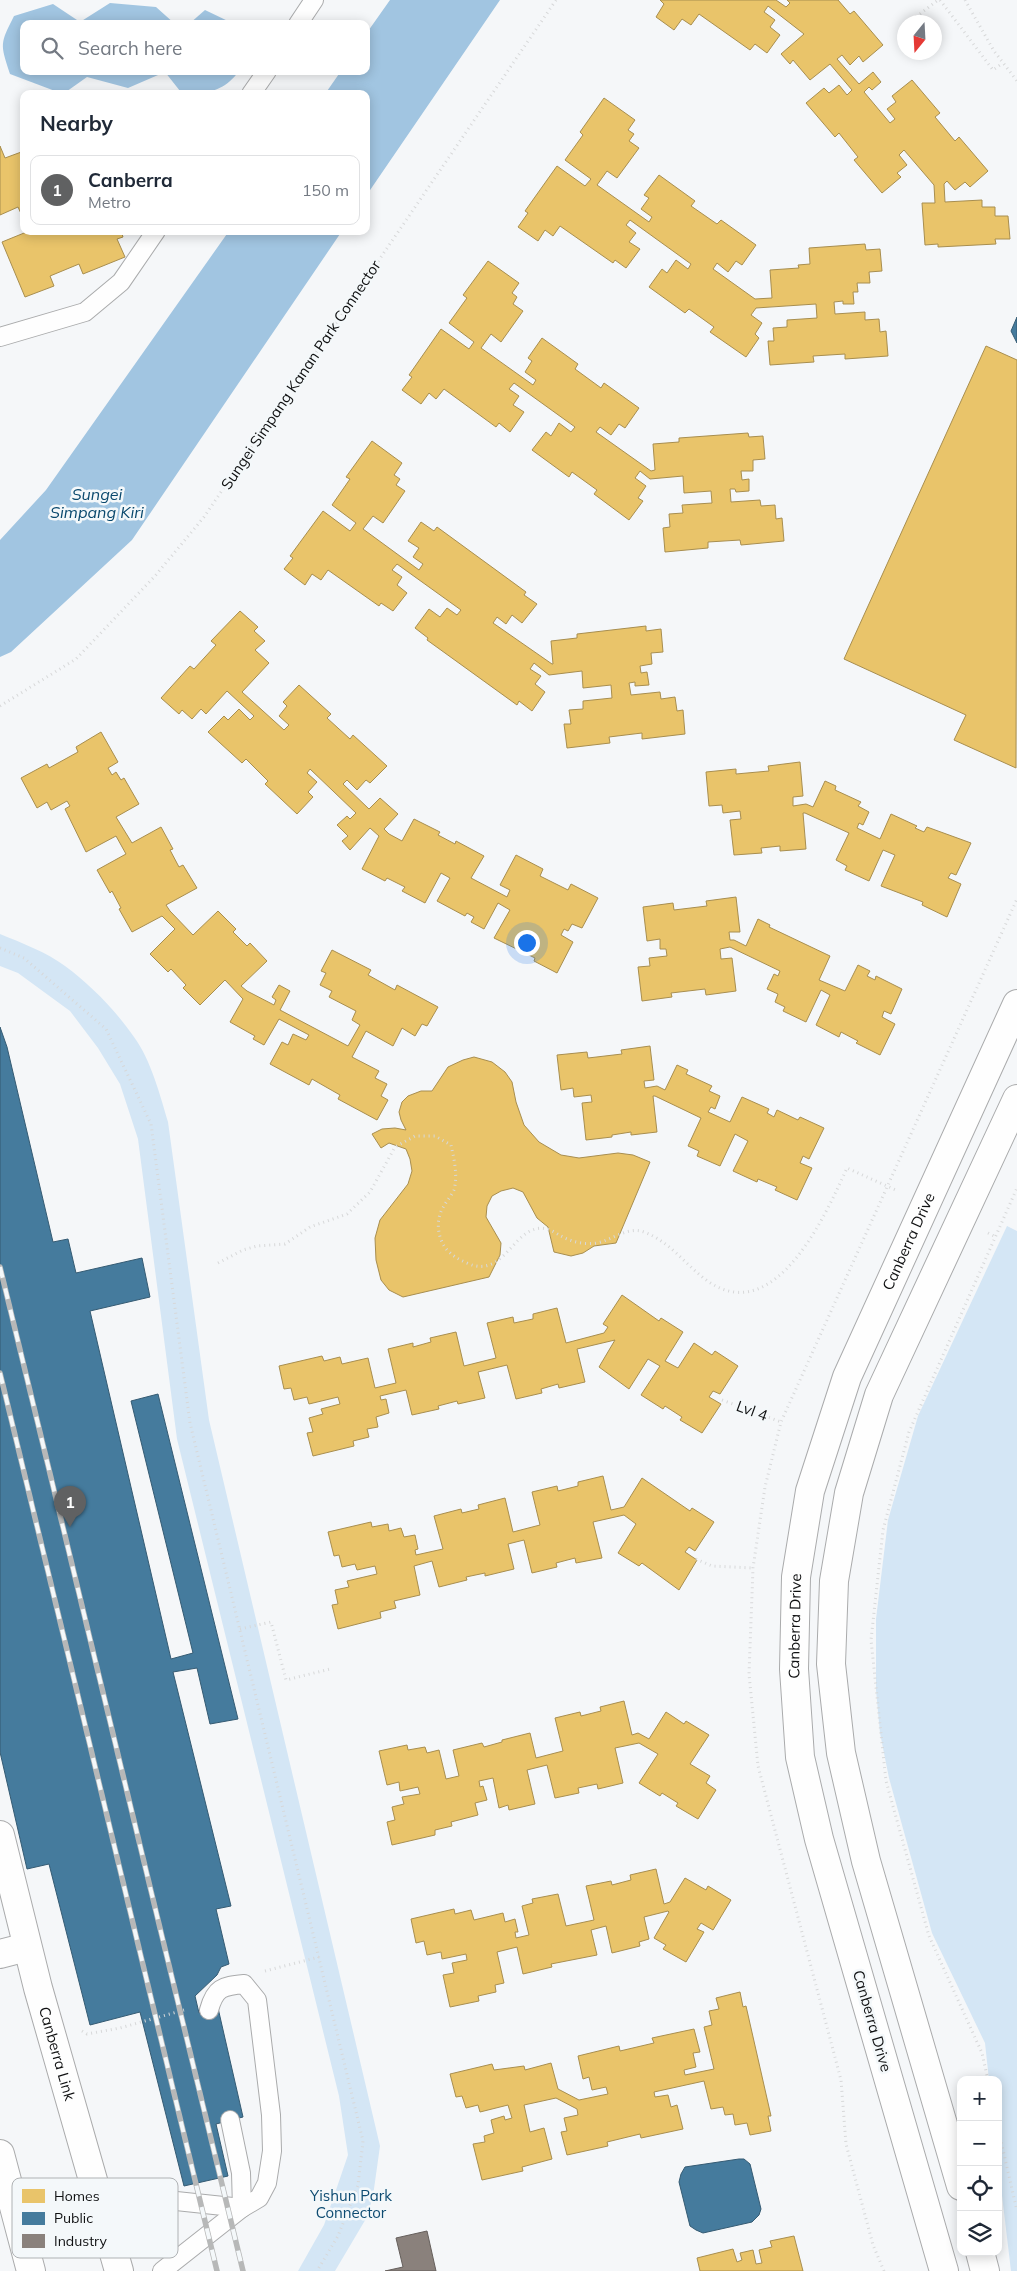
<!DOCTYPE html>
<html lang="en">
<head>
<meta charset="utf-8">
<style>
  body { margin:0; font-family:Mulish,sans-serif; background:#f2f2f3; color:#1f2937 }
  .controls { position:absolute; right:15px; bottom:15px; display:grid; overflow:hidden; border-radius:10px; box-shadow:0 2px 12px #0003 }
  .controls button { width:45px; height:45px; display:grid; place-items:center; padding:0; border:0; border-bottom:1px solid #e0e1e3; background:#fff; color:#1f2937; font:25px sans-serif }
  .compass { position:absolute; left:897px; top:15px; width:45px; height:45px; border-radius:50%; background:#fff; box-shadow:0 2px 12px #0003; rotate:198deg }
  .you { position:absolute; left:526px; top:942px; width:18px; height:18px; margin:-12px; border:4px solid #fff; border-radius:50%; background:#1a73e8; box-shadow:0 0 0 8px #1a73e833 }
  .badge { display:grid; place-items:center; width:32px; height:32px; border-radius:50%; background:#606162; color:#fff; font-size:16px; font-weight:700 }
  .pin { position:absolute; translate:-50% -41px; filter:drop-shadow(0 1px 2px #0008) }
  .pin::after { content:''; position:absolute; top:26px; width:18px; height:15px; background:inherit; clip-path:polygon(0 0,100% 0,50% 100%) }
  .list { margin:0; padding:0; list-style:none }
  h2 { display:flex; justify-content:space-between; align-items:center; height:65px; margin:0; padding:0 20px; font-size:21px }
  h2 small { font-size:16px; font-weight:400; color:#747a83 }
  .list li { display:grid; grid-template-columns:32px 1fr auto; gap:15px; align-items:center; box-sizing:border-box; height:70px; margin:0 10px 10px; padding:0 10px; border:1px solid #e0e1e3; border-radius:10px }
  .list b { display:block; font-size:19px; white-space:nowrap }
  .list p { margin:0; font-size:16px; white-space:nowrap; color:#747a83 }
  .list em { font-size:16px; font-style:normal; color:#747a83 }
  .icon { flex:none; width:28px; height:28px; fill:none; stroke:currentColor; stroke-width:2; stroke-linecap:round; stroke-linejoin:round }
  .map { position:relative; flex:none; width:1017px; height:2271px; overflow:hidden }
  .search { position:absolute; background:#fff; box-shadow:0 2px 12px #0003; left:20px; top:20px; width:350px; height:55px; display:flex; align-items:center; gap:12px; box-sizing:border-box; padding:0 18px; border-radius:10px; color:#747a83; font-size:19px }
  .panel { position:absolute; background:#fff; box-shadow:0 2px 12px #0003; left:20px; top:90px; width:350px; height:145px; border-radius:10px }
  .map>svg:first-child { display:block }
  .green { fill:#d4e6f5 }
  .water { fill:#a1c5e1 }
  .homes { fill:#e9c46a; stroke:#a88e4f }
  .public { fill:#457b9d; stroke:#355b73 }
  .industry { fill:#8a817c; stroke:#655f5c }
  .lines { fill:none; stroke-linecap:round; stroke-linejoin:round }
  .service-casing { stroke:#aaabac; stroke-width:20 }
  .minor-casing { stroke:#aaabac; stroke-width:30 }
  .primary-casing { stroke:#aaabac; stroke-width:30 }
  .path { stroke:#d7d8d9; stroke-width:3; stroke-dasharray:1 4; stroke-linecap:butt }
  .service { stroke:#fefefe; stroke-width:18 }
  .minor { stroke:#fefefe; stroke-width:28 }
  .primary { stroke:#fefefe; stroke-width:28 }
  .rail-casing { stroke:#b7b8b8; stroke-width:5.5 }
  .rail { stroke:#f4f8fa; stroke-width:4; stroke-dasharray:11; stroke-linecap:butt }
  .labels { text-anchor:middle; stroke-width:5; stroke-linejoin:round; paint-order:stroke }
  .street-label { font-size:15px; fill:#0f1011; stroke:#f4f8fa }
  .park-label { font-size:15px; fill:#0f4c72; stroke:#f4f8fa }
  .water-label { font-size:16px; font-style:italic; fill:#09486d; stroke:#f4f8fa }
  .key { fill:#f4f8fa; stroke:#afb2b4; stroke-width:1 }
  .key-label { font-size:14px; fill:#0f1011 }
</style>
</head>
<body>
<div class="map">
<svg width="1017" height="2271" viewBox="0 0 1017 2271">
  <rect width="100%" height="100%" fill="#f5f7f9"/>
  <!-- green -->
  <g class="green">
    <path d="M0 934C22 943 46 952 65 966 91 985 116 1011 134 1037 151 1060 160 1095 168 1122L209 1420 380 2146 373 2196 367 2217 335 2271H298L324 2225 348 2155 339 2096 177 1439 138 1139 120 1084 98 1048 70 1011 18 973 0 966Z"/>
    <path d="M1007 1226 1017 1231V2271H1011L998 2162V2080H989L985 2043 932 1933 889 1778 880 1733 876 1690V1619L888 1520 918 1416Z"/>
  </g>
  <!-- water -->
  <g class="water">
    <path d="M390 0H500L366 196V94H325L341 71H366V34Z"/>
    <path d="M110 3 156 7 175 24H24V71H239C223 93 206 94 180 91L165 72 128 88 87 77 63 94 10 74C0 43 0 44 14 16L53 4 80 22Z"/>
    <path d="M205 10 230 22 231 24H189Z"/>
    <path d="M229 231H342L132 540 11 652 0 657V540L46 490Z"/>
  </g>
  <!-- homes -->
  <g class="homes">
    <path d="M660 0H776L786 7 790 3 787 0H838L850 14 854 11 883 45 863 62 859 56 850 65 842 55 837 59 859 84 873 72 881 82 872 90 869 87 864 92 890 123 895 119 887 109 896 102 892 96 912 80 940 113 935 117 955 141 959 137 988 171 970 187 965 182 955 190 947 181 944 184 945 202 982 200V207H995V216H1008L1010 239H995L996 244 938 247V244L925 245 922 203H935L934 185 904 150 899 155 907 165 897 173 901 177 882 193 854 160 858 157 839 133 835 137 806 103 824 88 829 93 839 85 847 95 852 90 830 64 810 80 793 60 790 64 781 54 804 34 768 6 764 12 775 20 770 27 780 35 767 53 755 44 750 50 699 14 691 25 682 19 674 30 656 17 664 4Z"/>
    <path d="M604 98 635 120 628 130 634 134 629 141 639 148 617 178 607 171 597 185 649 222 652 217 641 209 649 198 644 195 659 175 695 201 691 206 717 224 721 220 756 245 742 265 736 261 728 272 717 263 713 269 755 299 772 298 770 270 799 268 798 265 810 264 809 248 865 244 866 250 880 249 882 271 869 272 870 283H857L858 292H853L854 304H843V301L834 302 835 314 865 312V320L879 319 880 332 886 331 888 356 845 359V354L813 356 814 362 770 365 768 341H774L773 328 787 327V320L817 318 816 304 756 308 751 315 762 323 755 334 759 338 746 357 710 332 714 327 689 309 685 313 649 287 662 269 667 273 676 260 688 269 691 264 630 220 626 225 636 233 629 242 640 249 626 268 615 260 613 263 560 226 553 236 545 230 538 241 518 227 528 213 525 211 557 166 585 186 591 179 565 160 583 135 580 132Z"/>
    <path d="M0 146 5 158 24 151V220L18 207 0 215Z"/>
    <path d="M29 231H121L123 237 117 239 125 257 83 274 79 264 50 276 54 286 25 297 2 242Z"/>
    <path d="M488 261 519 283 512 293 517 297 513 304 523 311 501 342 491 334 481 348 533 385 536 380 525 372 532 361 528 358 542 338 578 364 575 369 601 388 604 383 639 408 625 428 619 424 611 435 600 427 596 432 651 471 655 470 653 444 679 442V438L748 433 749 437 763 436 765 459 753 460V471H741L742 480 749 479V491L736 492 735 489H730L731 502 760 500 761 506 775 505 776 519 782 518 784 541 741 545 740 540 708 542V548L665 552 663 528 670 527 669 514 683 513 682 505 712 503 711 491 684 493 683 476 650 479 640 471 635 478 646 486 638 498 643 501 629 520 594 494 597 490 572 472 569 477 532 450 546 432 551 436 559 423 571 432 575 427 514 383 509 389 519 396 513 405 524 412 510 432 499 423 496 427 444 389 436 399 429 393 421 404 402 390 412 377 409 375 441 329 469 349 474 342 449 323 467 298 463 295Z"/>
    <path d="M986 346 1017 360 1016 768 954 740 966 715 844 659Z"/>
    <path d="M372 441 402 463 394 475 400 479 396 485 405 491 383 523 373 516 363 529 419 570 423 564 413 557 419 548 408 541 421 522 434 531 437 527 526 592 524 595 537 604 522 623 512 615 506 624 497 617 493 623 552 664H553L551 641 577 638V634L646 626V631L661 629 663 652 651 653 652 664 640 666 641 673 647 672 649 685 635 686V682L629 683 631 695 660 692 661 699 675 697 677 711 683 710 685 734 642 739V733L609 737 610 743 567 748 564 724H571L569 710 583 709V701L612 698 611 685 583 688 582 671 549 675 534 663 530 669 541 676 535 684 545 692 532 711 519 701 517 705 427 640 428 638 415 628 429 609 440 617 447 608 457 615 461 610 397 564 392 570 402 577 397 585 407 593 393 611 381 603 379 606 328 570 321 580 312 574 305 585 284 569 293 558 290 556 323 511 350 531 356 523 332 505 350 479 346 477Z"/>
    <path d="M240 611 258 627 254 631 265 641 255 650 269 663 242 692 284 730 289 725 279 716 287 706 283 702 299 685 331 714 327 718 350 739 353 735 387 766 370 783 366 780 357 790 347 780 343 784 369 809 380 798 398 814 384 829 389 834 402 841 414 819 440 832 438 835 455 844 456 841 484 856 471 878 507 897 510 890 500 885 516 855 543 869 540 876 568 890 571 884 598 898 582 928 572 924 568 931 564 929 561 935 573 942 557 973 534 961 535 958 494 938 510 910 498 903 484 929 471 922 474 917 467 913 465 916 437 901 450 878 441 873 425 903 402 891 405 887 387 878 385 881 362 869 379 836 370 828 350 850 342 841 348 836 337 825 347 816 350 819 356 813 310 769 307 773 317 782 308 792 313 797 297 814 265 784 268 781 246 759 242 763 208 732 224 716 228 720 239 709 250 720 254 716 227 691 206 714 201 709 192 719 182 710 179 714 161 698 190 666 194 669 216 645 211 641Z"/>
    <path d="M101 732 118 762 108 768 112 775 116 772 121 780 124 778 139 804 116 817 132 843 161 827 173 849 170 850 179 867 183 865 197 888 166 905 170 911 193 935 218 911 236 929 233 932 247 946 250 943 267 961 241 986 247 991 274 1005 276 1000 272 997 279 985 290 991 280 1010 348 1046 360 1025 352 1020 356 1011 329 997 332 991 320 985 326 973 321 971 332 950 371 970 368 975 395 990 397 985 438 1007 427 1026 422 1024 415 1036 402 1028 393 1046 366 1031 352 1057 379 1071 375 1078 387 1084 381 1096 388 1100 377 1120 338 1099 340 1095 312 1079 309 1085 270 1064 282 1042 288 1045 293 1034 306 1040 309 1035 279 1019 264 1045 253 1039 255 1036 230 1022 243 999 225 980 200 1005 183 988 186 985 171 969 168 972 150 954 175 929 162 916 132 932 119 909 121 908 112 891 110 893 97 870 126 854 116 836 86 852 65 809 70 806 67 801 51 810 47 802 37 808 21 778 47 764 49 768 78 752 76 747Z"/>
    <path d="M800 762 803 796 793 797V806L806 804 813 807 825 781 836 786 835 790 861 802 858 806 869 812 863 825 859 823 857 828 880 839 891 814 917 826 915 828 924 832 927 827 971 843 956 875 951 873 948 878 961 884 947 917 922 905 923 902 881 886 895 855 883 850 869 881 845 870 847 866 836 860 849 833 805 813H803L806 849 780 851V846L761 848 762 853 734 855 730 820 741 819 740 811 723 813 722 805 709 806 706 772 736 769V774L769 771 768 766Z"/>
    <path d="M736 897 740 932H729L730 940H734L746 946 758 919 770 925 769 927 830 956 819 980 845 991 858 965 870 971 867 976 875 980 876 976 902 989 891 1014 884 1011 882 1017 895 1024 880 1055 856 1043 858 1041 841 1032 839 1037 816 1025 830 995 821 990 806 1022 783 1011 785 1007 775 1002 778 994 767 989 774 974 778 976 780 971 730 947 720 949 721 959 732 958 736 991 706 995 705 989 671 993 672 997 642 1001 638 967 650 966 649 958 667 956 666 949H660V939L647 941 643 907 673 903 674 910 707 906 706 901Z"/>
    <path d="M650 1046 654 1080 644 1081 645 1088 657 1086 665 1090 677 1065 688 1070 686 1074 712 1086 709 1091 720 1096 715 1109 711 1107 708 1112 730 1122 742 1097 769 1109 767 1113 774 1117 777 1110 798 1120 800 1117 824 1128 809 1159 803 1156 800 1163 812 1168 797 1200 775 1190 777 1187 758 1179 757 1182 733 1171 748 1141 735 1134 720 1166 697 1156 699 1151 688 1146 701 1118 655 1096H653L657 1132 631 1135V1132L612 1135V1137L586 1140 582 1103 592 1102 591 1095 574 1097 573 1088 561 1090 557 1055 587 1052 588 1058 622 1054 621 1050Z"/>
    <path d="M474 1057 492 1062 505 1072 512 1082 516 1102 524 1125 539 1142 561 1155 579 1158 618 1153 633 1155 650 1162 616 1243 594 1246 583 1253 571 1256 554 1252 548 1227 537 1218 523 1192 513 1188 501 1191 492 1196 487 1206 486 1217 501 1243 500 1255 489 1277 403 1297 389 1290 381 1280 376 1260 375 1238 380 1220 408 1184 412 1171 410 1159 406 1149 389 1143 381 1148 372 1134 382 1129 395 1128 406 1130 401 1120 399 1112 402 1102 408 1096 421 1091H432L448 1067 463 1060Z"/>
    <path d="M622 1295 659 1321 661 1318 683 1332 665 1361 678 1368 694 1343 712 1355 715 1351 738 1366 720 1394 713 1391 709 1397 721 1404 702 1433 680 1420 682 1417 665 1406 663 1409 641 1395 660 1366 648 1359 629 1389 599 1367 615 1340 577 1349 585 1382 559 1388 558 1384 541 1389 542 1393 516 1399 507 1365 478 1372 485 1398 458 1404 457 1401 438 1406 439 1409 412 1415 406 1390 380 1396 381 1400 386 1399 389 1413 376 1417 378 1427 367 1429 369 1437 353 1441 354 1446 313 1456 307 1433 313 1432 309 1418 323 1414 321 1409 340 1404 338 1397 309 1404 307 1397 294 1400 291 1388 284 1389 279 1366 322 1356 324 1361 340 1357 342 1364 368 1358 375 1388 396 1383 388 1349 413 1343V1347L431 1342 430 1338 456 1332 464 1366 496 1358 487 1323 513 1317 514 1323 533 1319V1314L557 1308 566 1343 604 1333 608 1327 603 1324Z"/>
    <path d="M603 1476 611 1510 624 1507 642 1478 690 1511 692 1508 714 1522 695 1551 689 1547 685 1552 697 1560 679 1590 642 1563 639 1566 618 1553 636 1524 624 1515 593 1522 602 1558 576 1563 575 1558 556 1563 557 1567 532 1573 524 1540 508 1544 514 1569 485 1576V1573L466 1577 467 1580 439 1587 432 1561 414 1566 420 1595 394 1601 396 1608 380 1612 381 1618 338 1629 332 1605 338 1604 335 1590 349 1587 347 1581 377 1574 375 1566 357 1570 355 1564 342 1567 339 1555 334 1556 328 1532 371 1522 372 1527 388 1524 389 1531 401 1528 404 1537 415 1535 418 1549 415 1550 416 1555 443 1549 434 1516 461 1509 462 1513 479 1509 478 1505 505 1498 513 1532 540 1525 532 1492 557 1486 558 1491 578 1486V1482Z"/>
    <path d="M624 1701 632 1735 638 1733 649 1739 666 1712 684 1724 686 1721 709 1735 690 1764 710 1776 706 1783 716 1790 698 1819 676 1806 678 1803 662 1793 660 1796 639 1783 658 1754 639 1743 615 1748 623 1783 598 1789 597 1784 578 1788 579 1793 555 1798 547 1765 527 1770 535 1804 509 1810 508 1805 499 1808 493 1778 479 1781 480 1787 483 1786 487 1800 475 1803 478 1815 451 1822 452 1826 435 1830V1835L392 1845 387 1822 395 1820 392 1807 404 1804 402 1797 420 1794 418 1787 400 1791 399 1782 387 1785 379 1751 407 1745 408 1750 425 1747 427 1753 439 1750 446 1779 459 1776 453 1750 482 1743 484 1747 502 1742V1740L530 1733 536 1758 563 1751 555 1718 580 1712 581 1716 601 1711 600 1707Z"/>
    <path d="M656 1869 664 1904 670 1902 685 1878 706 1890 708 1886 731 1900 713 1930 701 1923 697 1929 704 1932 686 1962 663 1949 666 1945 654 1938 669 1912 668 1911 644 1917 649 1939 639 1942 640 1946 612 1953 606 1926 591 1930 597 1955 551 1964 552 1967 523 1974 517 1947 497 1952 504 1983 495 1985 496 1992 478 1996 479 2001 450 2007 443 1975 454 1973 452 1963 467 1960 466 1954 442 1959 441 1952 427 1955 424 1941 416 1943 411 1919 454 1909 455 1914 471 1910 474 1920 503 1913 505 1922 515 1919 518 1932H515L516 1938 529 1935 522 1906 533 1903 532 1899 558 1894 566 1926 594 1920 586 1886 611 1881 612 1885 631 1880 630 1875Z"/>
    <path d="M740 1992 743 2007 746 2006 771 2116H768L771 2131 750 2135 747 2123 735 2125 733 2114 725 2115 723 2107 711 2109 704 2081 654 2092 655 2097 668 2095 671 2107 677 2105 683 2129 641 2138 640 2134 607 2142 608 2146 567 2155 561 2132 567 2131 564 2118 578 2115 577 2109 556 2098 524 2105 530 2132 544 2128 552 2159 522 2167 523 2171 482 2180 473 2144 485 2142 484 2136 494 2133 491 2120 504 2116 505 2120 512 2118 508 2105 480 2112 478 2105 466 2108 462 2096 456 2097 450 2074 492 2064 494 2070 524 2066 525 2070 551 2063 558 2089 579 2100 608 2094 606 2087 592 2090 589 2077 583 2079 578 2056 619 2046 620 2051 654 2043 652 2038 694 2029 700 2052 693 2053 696 2067 684 2070 685 2075 714 2069 704 2027 712 2025 709 2011 719 2009 716 1998Z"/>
    <path d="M794 2236 803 2271H700L697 2258 733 2249 737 2262 742 2260 740 2253 753 2250 756 2264 762 2263 759 2250 772 2247 770 2241Z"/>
  </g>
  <!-- public -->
  <g class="public">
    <path d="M1017 317V343L1011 331Z"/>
    <path d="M0 1027 7 1047 53 1242 68 1239 76 1273 142 1258 150 1297 90 1311 171 1659 193 1653 131 1401 158 1394 238 1719 210 1724 197 1668 173 1672 231 1906 216 1909 229 1964 221 1967 217 1975 195 1996 199 2013 218 2008 243 2117 216 2124 228 2176 184 2186 140 2012 90 2025 49 1864 27 1869 0 1752Z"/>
    <path d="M739 2159H744L750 2164 761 2209 759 2215 752 2222 703 2233 696 2230 690 2226 679 2182 681 2174 685 2167Z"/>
  </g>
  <!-- industry -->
  <path class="industry" d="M427 2231 436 2271H385L403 2267 396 2238Z"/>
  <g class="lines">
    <!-- service casing -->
    <g class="service-casing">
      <g id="service">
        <path d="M298 24 314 0"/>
        <path d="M251 94 267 71"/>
        <path d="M0 337 85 312 121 282 156 231"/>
        <path d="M230 2120 241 2173 242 2208"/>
        <path d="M94 2185 148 2198 242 2208"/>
        <path d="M162 2271 242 2208 259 2198 267 2183 272 2151 271 2115 257 2000 244 1984C222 1986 215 1988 209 2010"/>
      </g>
    </g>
    <!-- minor casing -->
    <g class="minor-casing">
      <g id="minor">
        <path d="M0 1954 27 1947"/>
        <path d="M961 2186 866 1861 841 1753 831 1664 834 1581 849 1493 879 1395 1017 1099"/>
        <path d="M980 2252 985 2271"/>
        <path id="s1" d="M944 2271 819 1839 800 1757 794 1669 796 1577 810 1491 847 1377 1017 1004"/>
      </g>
    </g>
    <!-- primary casing -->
    <g class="primary-casing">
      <g id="primary">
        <path id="s2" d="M0 1835 38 1988 119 2271"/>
        <path d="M0 2154 31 2271"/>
      </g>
    </g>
    <!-- path -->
    <g class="path">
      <path d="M940 0 993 70 1003 63"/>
      <path d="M965 0 994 51 1017 81"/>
      <path d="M916 17 938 0"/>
      <path d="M0 706 76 659 155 576 204 517 556 0"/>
      <path d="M0 948 24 958 106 1029 151 1124 190 1423 363 2141 358 2185 338 2236 317 2271"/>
      <path d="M988 1233 996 1237"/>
      <path d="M218 1263 243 1250 257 1246 285 1244 310 1227 347 1214 370 1192 395 1147 415 1136H435L451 1145C454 1159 458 1175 454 1190 452 1195 447 1200 444 1206 435 1219 437 1239 448 1251 454 1257 460 1260 467 1263 506 1281 514 1221 547 1229 552 1230 557 1234 561 1236 572 1242 584 1245 597 1243 612 1240 628 1226 644 1232 671 1242 686 1266 709 1282 776 1327 826 1214 847 1168L898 1191"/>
      <path d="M722 1400 781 1422"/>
      <path d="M696 1559 712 1566 753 1568"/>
      <path d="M240 1629 271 1622 286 1680 330 1669"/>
      <path d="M265 1971 319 1957"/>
      <path d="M82 2031 87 2034 120 2028 184 2010"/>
      <path d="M988 2080 982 2053 929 1936 886 1781 871 1640 883 1530 909 1432 1017 1188"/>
      <path d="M998 2128 1017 2211"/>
      <path d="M884 2271 873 2245 846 2144 841 2080 758 1766 749 1674 753 1568 765 1487 781 1422 1017 899"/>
    </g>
    <!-- service -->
    <use href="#service" class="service"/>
    <!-- minor -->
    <use href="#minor" class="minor"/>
    <!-- primary -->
    <use href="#primary" class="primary"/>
    <!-- rail casing -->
    <g class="rail-casing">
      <g id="rail">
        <path d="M0 1267 243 2271"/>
        <path d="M0 1373 217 2271"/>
      </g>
    </g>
    <!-- rail -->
    <use href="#rail" class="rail"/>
  </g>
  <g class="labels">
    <!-- street labels -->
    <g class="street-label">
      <text transform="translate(301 375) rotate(-56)" y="5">Sungei Simpang Kanan Park Connector</text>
      <text dy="5" stroke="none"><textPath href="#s1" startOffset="1070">Canberra Drive</textPath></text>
      <text transform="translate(752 1411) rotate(20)" y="5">Lvl 4</text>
      <text dy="5" stroke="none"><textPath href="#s1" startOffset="665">Canberra Drive</textPath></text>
      <text transform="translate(872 2021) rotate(74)" y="5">Canberra Drive</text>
      <text dy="5" stroke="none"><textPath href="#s2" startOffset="226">Canberra Link</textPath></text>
    </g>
    <!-- park labels -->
    <g class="park-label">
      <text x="351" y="2201">Yishun Park<tspan x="351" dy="17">Connector</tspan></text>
    </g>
    <!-- water labels -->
    <g class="water-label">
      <text x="97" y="500">Sungei<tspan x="97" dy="18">Simpang Kiri</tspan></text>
    </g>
  </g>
  <!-- legend -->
  <rect x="12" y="2178" width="166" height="80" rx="8" class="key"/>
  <rect x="22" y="2189" width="23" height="14" fill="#e9c46a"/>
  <rect x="22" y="2212" width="23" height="13" fill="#457b9d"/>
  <rect x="22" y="2234" width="23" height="14" fill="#8a817c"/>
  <g class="key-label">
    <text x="54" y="2201">Homes</text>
    <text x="54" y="2223">Public</text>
    <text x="54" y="2246">Industry</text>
  </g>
</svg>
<div class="controls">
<button>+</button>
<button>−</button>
<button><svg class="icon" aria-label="locate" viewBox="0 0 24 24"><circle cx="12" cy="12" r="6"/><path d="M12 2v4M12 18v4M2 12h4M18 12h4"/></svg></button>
<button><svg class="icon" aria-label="layers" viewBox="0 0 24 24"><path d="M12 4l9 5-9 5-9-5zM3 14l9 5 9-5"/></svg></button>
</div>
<svg class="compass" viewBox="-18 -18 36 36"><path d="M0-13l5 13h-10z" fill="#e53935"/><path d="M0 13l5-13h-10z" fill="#747a83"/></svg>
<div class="you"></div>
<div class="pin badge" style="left:70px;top:1527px">1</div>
<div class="search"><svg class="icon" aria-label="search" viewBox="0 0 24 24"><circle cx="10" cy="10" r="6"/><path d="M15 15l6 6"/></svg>Search here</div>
<section class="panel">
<h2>Nearby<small></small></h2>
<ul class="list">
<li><span class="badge">1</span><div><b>Canberra</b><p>Metro</p></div><em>150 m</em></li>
</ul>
</section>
</div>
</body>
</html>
